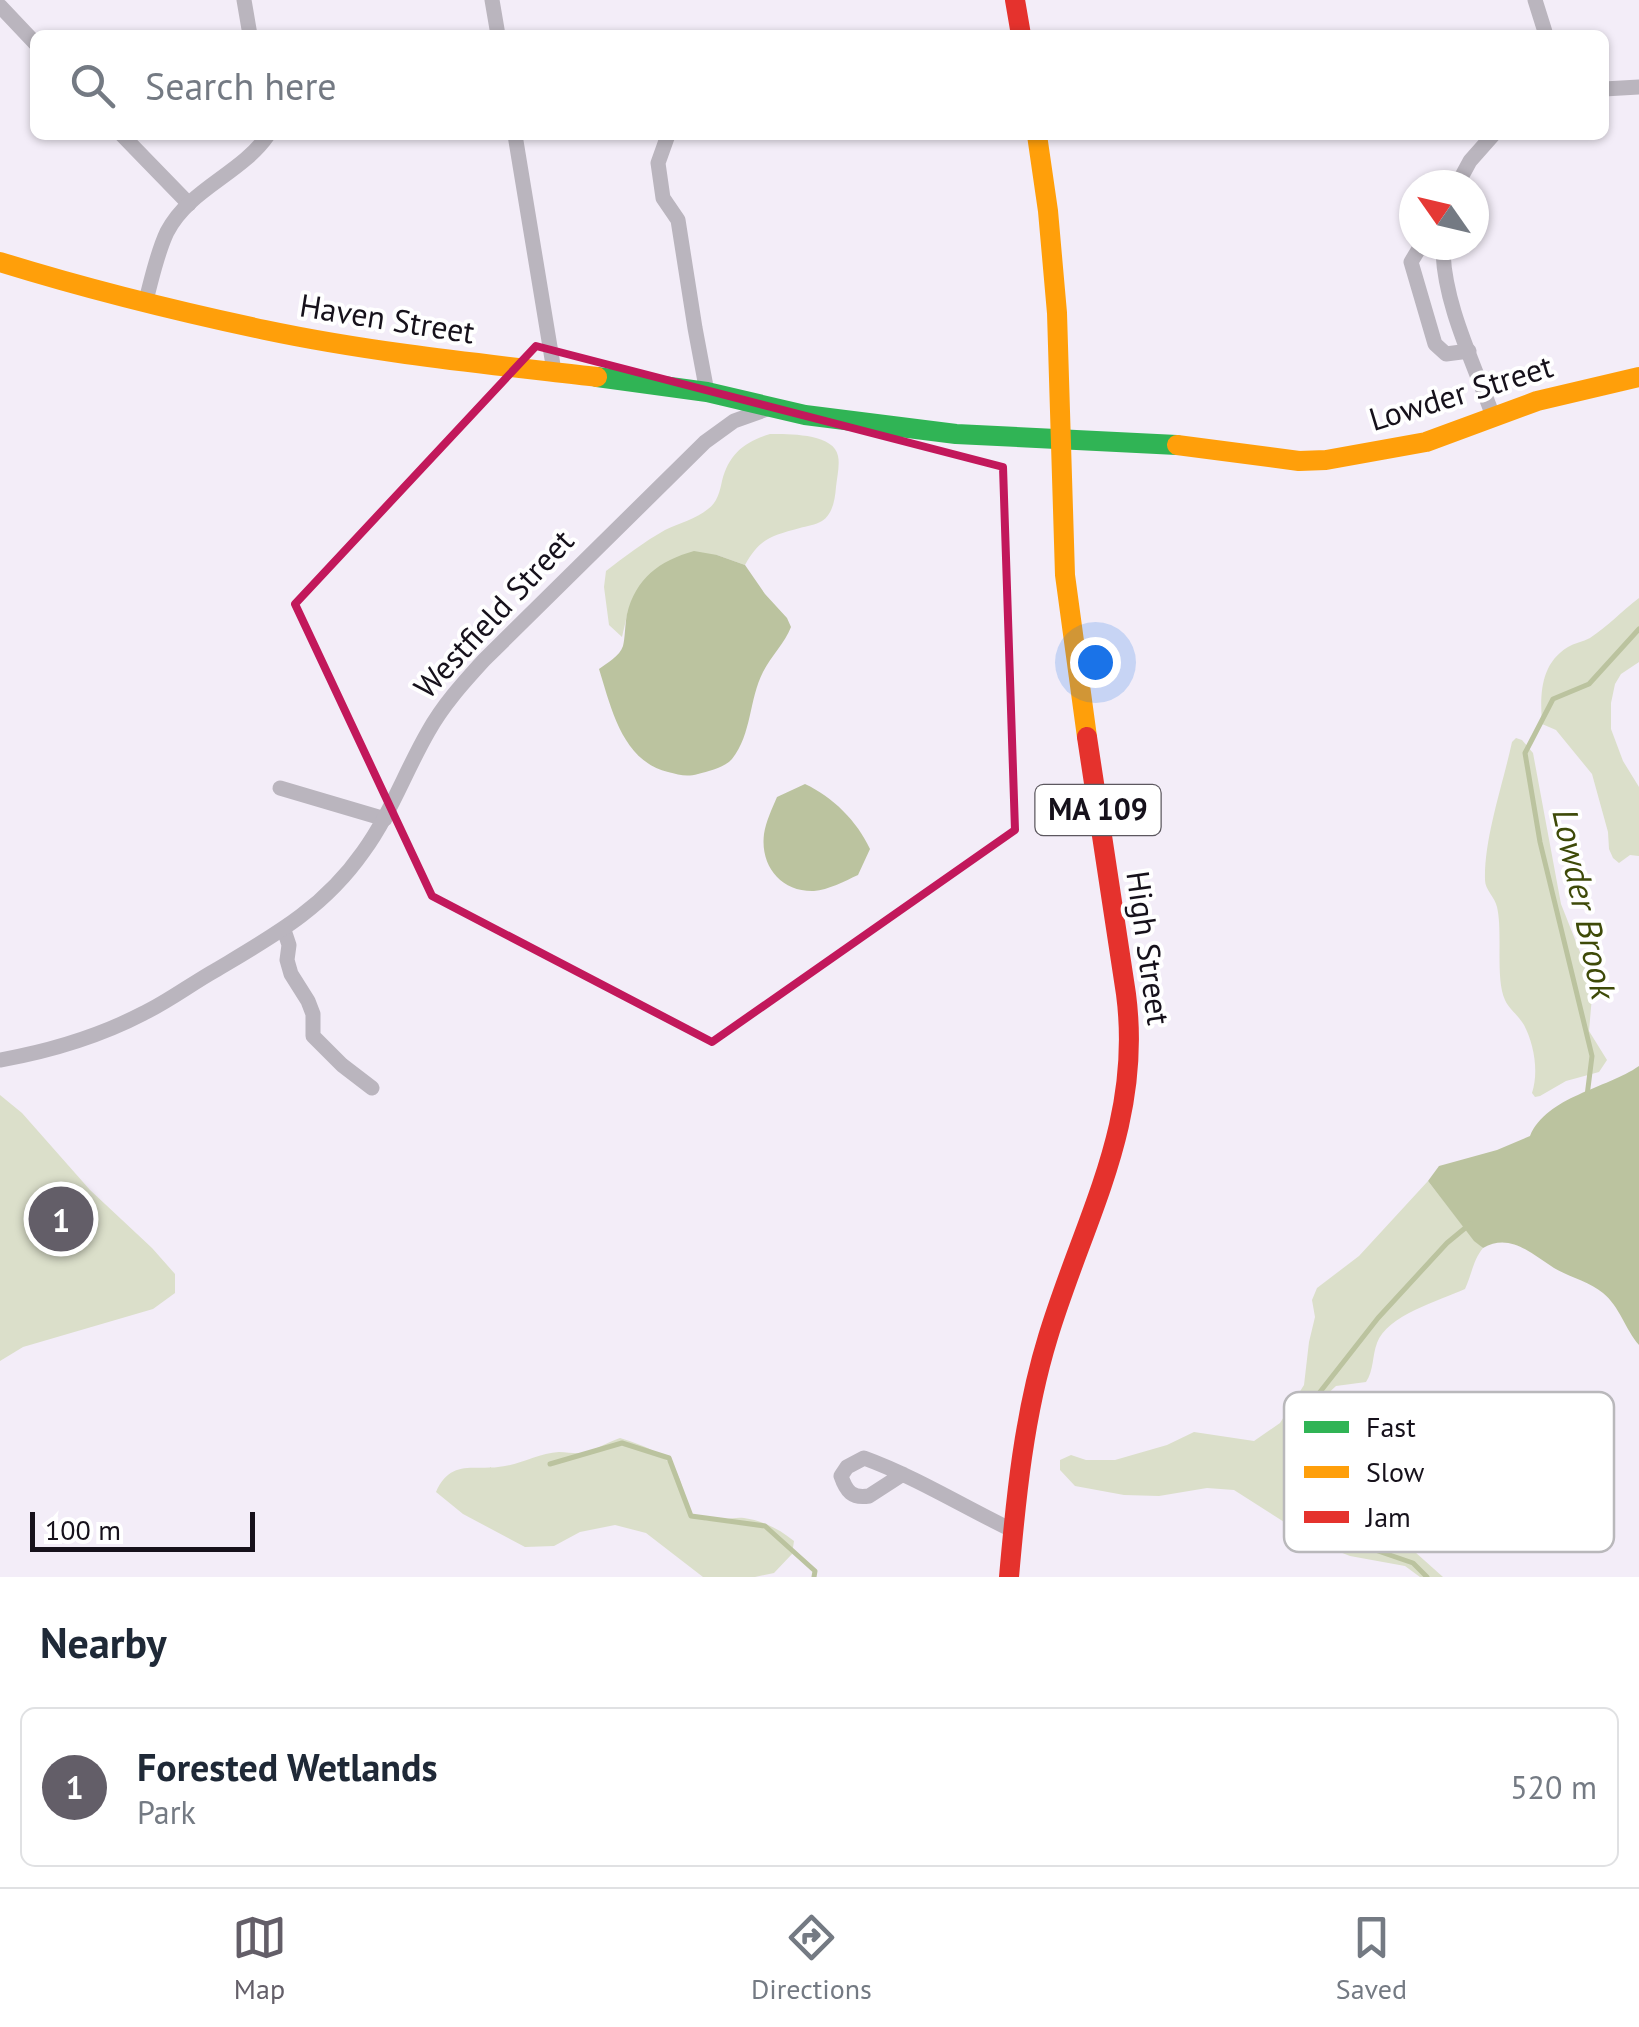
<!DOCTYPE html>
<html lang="en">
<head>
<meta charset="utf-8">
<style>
  body { margin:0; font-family:"PT Sans",sans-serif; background:#f2f2f3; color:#1f2937 }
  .compass { position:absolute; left:1399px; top:170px; width:90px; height:90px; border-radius:50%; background:#fff; box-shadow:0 2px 8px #0004; rotate:304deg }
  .scale { position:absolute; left:30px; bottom:25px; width:225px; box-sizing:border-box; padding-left:10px; border:5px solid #16111b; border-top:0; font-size:28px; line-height:35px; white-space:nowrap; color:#16111b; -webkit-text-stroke:8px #fff; paint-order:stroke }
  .you { position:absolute; left:1095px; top:662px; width:35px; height:35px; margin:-25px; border:8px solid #fff; border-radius:50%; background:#1a73e8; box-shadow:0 0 0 15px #1a73e833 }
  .badge { display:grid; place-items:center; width:65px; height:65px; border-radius:50%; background:#635e68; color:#fff; font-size:32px; font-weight:700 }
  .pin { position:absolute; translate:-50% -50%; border:5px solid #fff; box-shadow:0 2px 10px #0006 }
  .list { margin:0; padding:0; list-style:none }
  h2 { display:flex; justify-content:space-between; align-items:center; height:130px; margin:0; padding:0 40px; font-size:42px }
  h2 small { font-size:32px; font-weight:400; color:#747a83 }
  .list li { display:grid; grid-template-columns:65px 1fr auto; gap:30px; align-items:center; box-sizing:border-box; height:160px; margin:0 20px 20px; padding:0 20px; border:2px solid #e0e1e3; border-radius:15px }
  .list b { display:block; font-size:38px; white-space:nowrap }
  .list p { margin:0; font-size:32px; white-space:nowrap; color:#747a83 }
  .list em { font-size:32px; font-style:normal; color:#747a83 }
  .icon { flex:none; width:55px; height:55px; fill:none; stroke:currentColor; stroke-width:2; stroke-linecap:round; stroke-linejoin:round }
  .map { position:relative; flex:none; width:1639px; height:1577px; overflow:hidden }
  .search { position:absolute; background:#fff; box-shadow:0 2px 8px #0004; left:30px; right:30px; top:30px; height:110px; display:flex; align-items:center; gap:25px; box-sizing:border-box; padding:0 35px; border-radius:15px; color:#747a83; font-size:38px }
  .sheet { height:310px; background:#fff }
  nav { display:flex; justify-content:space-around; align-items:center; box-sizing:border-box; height:140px; border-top:2px solid #e0e1e3; background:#fff; font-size:28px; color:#747a83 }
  nav a { display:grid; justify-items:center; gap:5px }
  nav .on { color:#635e68 }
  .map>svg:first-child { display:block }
  .green { fill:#dbdfca }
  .water { fill:#bbc39f }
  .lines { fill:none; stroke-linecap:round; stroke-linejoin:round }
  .stream { stroke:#bbc39f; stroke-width:5 }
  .street { stroke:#bab5be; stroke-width:15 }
  .fast { stroke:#30b455; stroke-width:20 }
  .slow { stroke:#ff9f0a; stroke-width:20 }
  .jam { stroke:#e5322d; stroke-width:20 }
  .marked { fill:none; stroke:#c2185b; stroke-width:8; stroke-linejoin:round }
  .labels { text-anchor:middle; stroke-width:8; stroke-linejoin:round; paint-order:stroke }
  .shield { fill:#fff; stroke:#5c585f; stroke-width:2.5 }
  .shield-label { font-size:30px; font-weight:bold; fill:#16111b }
  .street-label { font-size:32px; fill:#16111b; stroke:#fff }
  .water-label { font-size:35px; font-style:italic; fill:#3e4a08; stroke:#fff }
  .key { fill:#fff; stroke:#b9b8bb; stroke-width:2.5 }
  .key-label { font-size:28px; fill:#16111b }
</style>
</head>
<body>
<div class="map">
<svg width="1639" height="1577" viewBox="0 0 1639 1577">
  <rect width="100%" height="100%" fill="#f3edf8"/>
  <!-- green -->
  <g class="green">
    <path d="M770 434C787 434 834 433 838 456 840 465 837 477 836 487 835 499 833 514 822 521 816 525 806 526 800 528 771 536 760 538 745 565L717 555 628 611 622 637 609 625 604 587 606 571C625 556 644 542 665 530 679 523 696 519 708 509 717 503 720 491 722 481 729 454 744 442 770 434Z"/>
    <path d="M1639 598V662L1621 674 1615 684 1611 703V729L1623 761 1639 787V856L1630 855 1619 863 1613 858 1609 849 1608 832 1592 774 1556 730 1542 724C1540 695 1540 664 1568 647 1574 643 1583 642 1590 638 1607 627 1623 610 1639 598Z"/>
    <path d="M1516 738 1522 740 1533 753 1561 904 1593 985 1589 1031 1607 1060 1599 1072 1566 1081 1540 1096 1535 1097 1532 1093C1539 1072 1534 1044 1524 1025 1519 1016 1509 1009 1505 1000 1495 979 1503 932 1497 907 1495 897 1485 890 1485 880 1484 838 1503 784 1512 742Z"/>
    <path d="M0 1095 22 1113 90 1190 152 1248 175 1274V1293L153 1309 23 1347 0 1361Z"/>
    <path d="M1428 1181 1474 1240 1483 1248C1473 1260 1472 1274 1465 1289 1439 1301 1387 1315 1377 1343 1372 1356 1374 1370 1366 1382L1336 1386 1322 1399 1310 1417V1460L1329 1494 1365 1530 1391 1543 1415 1552 1443 1577H1420L1405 1566 1350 1556 1317 1543 1234 1490 1207 1488 1159 1496 1124 1495 1075 1486 1060 1470V1460L1071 1455 1086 1460H1115L1167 1445 1194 1432 1254 1441 1280 1423 1304 1385 1309 1342 1315 1317 1312 1300 1317 1288 1359 1256Z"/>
    <path d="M620 1438C645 1446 673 1455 681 1483 683 1492 684 1505 691 1513 706 1528 727 1516 744 1518 764 1521 779 1529 794 1541L792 1554 774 1573 755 1577H703L646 1533 615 1525 580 1532 554 1546 525 1547 463 1514 436 1492C451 1457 476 1472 505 1466 523 1463 540 1453 559 1452 567 1452 575 1454 583 1453 593 1451 608 1442 620 1438Z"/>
  </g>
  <!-- water -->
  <g class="water">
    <path d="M694 551 717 555 745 565 765 594 787 618 791 627C785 643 771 656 763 672 749 699 752 734 732 759 724 768 709 771 698 774 687 777 679 775 668 772 622 761 611 707 599 669 607 663 620 656 623 646 625 639 625 624 627 614 636 578 659 561 694 551Z"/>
    <path d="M805 784C833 797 857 821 870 849L858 875C845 881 828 890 814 891 781 892 760 866 764 834 766 821 772 809 777 797Z"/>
    <path d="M1639 1066V1345C1625 1329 1620 1307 1603 1293 1590 1282 1569 1277 1554 1268 1532 1254 1510 1232 1483 1248L1474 1241 1428 1181 1439 1166 1497 1150 1530 1136C1547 1096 1606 1089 1639 1066Z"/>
  </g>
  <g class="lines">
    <!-- stream -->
    <g class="stream">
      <path d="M1587 1096 1592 1056 1540 842 1525 753 1553 699 1589 684 1639 629"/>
      <path d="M550 1464 622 1443 669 1458 691 1516 765 1526 815 1571 814 1577"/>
      <path d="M1427 1577 1413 1563 1346 1540 1295 1459 1298 1420 1378 1318 1447 1243 1470 1224"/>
    </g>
    <!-- street -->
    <g class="street">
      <path d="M244 0 250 35"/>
      <path d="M492 0 498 35"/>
      <path d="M1535 0 1546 35"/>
      <path d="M0 6 35 43"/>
      <path d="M1604 89 1639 87"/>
      <path d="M122 135 189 204"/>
      <path d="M515 135 554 371"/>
      <path d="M668 135 658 163 663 198 678 220 695 328 707 392"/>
      <path d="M1457 185 1470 161 1493 135"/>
      <path d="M1425 245 1420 247 1411 262 1435 344 1446 354 1469 351"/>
      <path d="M1443 245C1442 300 1474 364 1493 416"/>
      <path d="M146 300C152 278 157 253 167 232 189 189 241 174 268 135"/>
      <path d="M280 788 385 819"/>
      <path d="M284 930 289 945 287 960 291 974 308 1001 313 1014V1036L342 1065 372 1088"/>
      <path d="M0 1060C50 1051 98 1037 144 1013 169 1001 191 984 216 970 273 936 323 909 363 852 390 815 405 772 428 732 443 705 463 683 484 660L705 442 734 421 770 408"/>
      <path d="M903 1474 869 1496C852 1499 846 1491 841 1476L847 1467 864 1458C916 1477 964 1507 1014 1531"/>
    </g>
    <!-- fast -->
    <path class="fast" d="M597 377 707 392 805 415 956 434 1177 445"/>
    <!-- slow -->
    <g class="slow">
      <path d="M1037 135 1048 211 1057 313 1065 575 1087 737"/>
      <path d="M0 262C87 289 176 311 265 330 374 353 486 364 597 377"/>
      <path d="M1177 445 1299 461 1326 460 1426 442 1537 401 1639 377"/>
    </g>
    <!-- jam -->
    <g class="jam">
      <path d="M1015 0 1021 35"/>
      <path d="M1009 1577C1016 1497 1024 1415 1048 1337 1084 1218 1143 1124 1126 994L1087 737"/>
    </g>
  </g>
  <!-- marked area -->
  <path class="marked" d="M536 346 1003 467 1015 830 712 1042 432 896 295 604Z"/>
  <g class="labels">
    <!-- shield labels -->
    <rect class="shield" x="1035.5" y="785" width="125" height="50" rx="8"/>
    <g class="shield-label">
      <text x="1098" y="820">MA 109</text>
    </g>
    <!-- street labels -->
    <g class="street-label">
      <text transform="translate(387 319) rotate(9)" y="11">Haven Street</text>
      <text transform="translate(1461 393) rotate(-17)" y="11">Lowder Street</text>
      <text transform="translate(494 614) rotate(-47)" y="11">Westfield Street</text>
      <text transform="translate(1148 948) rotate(82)" y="11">High Street</text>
    </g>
    <!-- water labels -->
    <g class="water-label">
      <text transform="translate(1584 904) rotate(78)" y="12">Lowder Brook</text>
    </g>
  </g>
  <!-- legend -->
  <rect x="1284" y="1392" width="330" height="160" rx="15" class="key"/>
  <rect x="1304" y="1421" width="45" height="12" fill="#30b455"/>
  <rect x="1304" y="1466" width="45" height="12" fill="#ff9f0a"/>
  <rect x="1304" y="1511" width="45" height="12" fill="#e5322d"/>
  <g class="key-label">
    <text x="1366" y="1437">Fast</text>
    <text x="1366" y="1482">Slow</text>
    <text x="1366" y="1527">Jam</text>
  </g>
</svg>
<svg class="compass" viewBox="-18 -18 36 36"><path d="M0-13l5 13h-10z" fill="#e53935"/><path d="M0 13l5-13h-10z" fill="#747a83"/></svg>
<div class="scale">100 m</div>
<div class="you"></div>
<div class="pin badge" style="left:61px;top:1219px">1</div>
<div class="search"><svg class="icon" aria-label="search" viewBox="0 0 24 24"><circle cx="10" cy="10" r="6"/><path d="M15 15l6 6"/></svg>Search here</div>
</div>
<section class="sheet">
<h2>Nearby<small></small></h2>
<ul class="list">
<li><span class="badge">1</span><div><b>Forested Wetlands</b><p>Park</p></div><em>520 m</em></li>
</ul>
</section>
<nav>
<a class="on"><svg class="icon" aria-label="map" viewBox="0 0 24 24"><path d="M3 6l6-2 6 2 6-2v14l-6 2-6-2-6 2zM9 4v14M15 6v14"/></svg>Map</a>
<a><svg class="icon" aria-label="directions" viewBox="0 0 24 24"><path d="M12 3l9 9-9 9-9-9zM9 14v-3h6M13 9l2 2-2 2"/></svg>Directions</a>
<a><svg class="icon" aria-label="saved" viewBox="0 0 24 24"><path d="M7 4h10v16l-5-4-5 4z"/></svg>Saved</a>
</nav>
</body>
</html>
